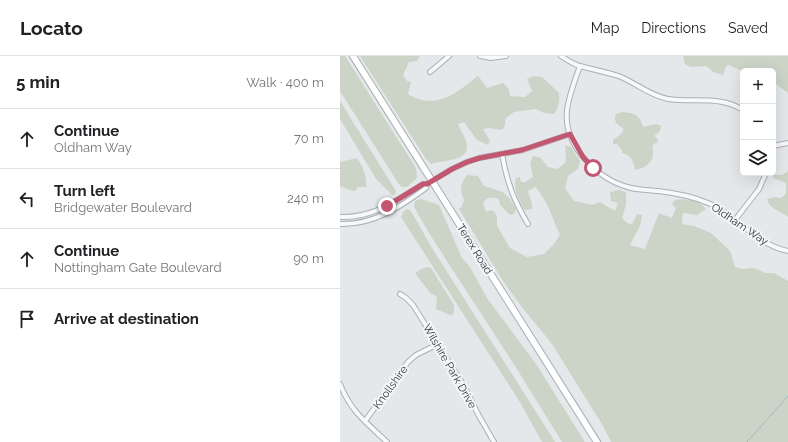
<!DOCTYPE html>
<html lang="en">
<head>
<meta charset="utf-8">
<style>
  body { margin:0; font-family:Raleway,sans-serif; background:#f6f6f6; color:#202124 }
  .controls { position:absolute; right:12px; top:12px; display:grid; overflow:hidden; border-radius:6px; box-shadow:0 4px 16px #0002 }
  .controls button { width:36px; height:36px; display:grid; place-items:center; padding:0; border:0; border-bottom:1px solid #e0e0e0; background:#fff; color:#202124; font:20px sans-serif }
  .stop { position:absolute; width:12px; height:12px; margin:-9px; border:3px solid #c35771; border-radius:50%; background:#fff }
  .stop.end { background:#c35771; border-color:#fff; box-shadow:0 1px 4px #0008 }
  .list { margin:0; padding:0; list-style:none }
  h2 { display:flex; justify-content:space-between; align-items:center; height:52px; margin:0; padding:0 16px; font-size:17px }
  h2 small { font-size:13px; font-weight:400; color:#757577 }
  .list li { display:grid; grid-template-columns:26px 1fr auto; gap:12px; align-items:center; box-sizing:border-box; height:60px; padding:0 16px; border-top:1px solid #e0e0e0 }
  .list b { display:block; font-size:15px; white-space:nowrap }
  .list p { margin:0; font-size:13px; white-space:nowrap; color:#757577 }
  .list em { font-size:13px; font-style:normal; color:#757577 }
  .icon { flex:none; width:22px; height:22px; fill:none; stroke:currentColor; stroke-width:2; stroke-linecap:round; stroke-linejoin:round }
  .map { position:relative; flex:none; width:448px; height:386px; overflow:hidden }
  header { display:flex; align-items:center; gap:24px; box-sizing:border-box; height:56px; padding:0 20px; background:#fff; border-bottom:1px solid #e0e0e0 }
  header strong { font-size:19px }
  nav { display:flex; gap:22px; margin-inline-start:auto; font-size:14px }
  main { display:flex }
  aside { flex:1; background:#fff }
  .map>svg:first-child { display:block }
  .green { fill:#cbd4c7 }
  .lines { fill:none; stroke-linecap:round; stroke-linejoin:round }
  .stream { stroke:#a3b8c7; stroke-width:1 }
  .minor-casing { stroke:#aaafb5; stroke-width:6 }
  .secondary-casing { stroke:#aaafb5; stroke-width:8 }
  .minor { stroke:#f7f8fa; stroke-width:4 }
  .secondary { stroke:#fff; stroke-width:6 }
  .route { stroke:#c35771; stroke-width:5 }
  .labels { text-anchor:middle; stroke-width:4; stroke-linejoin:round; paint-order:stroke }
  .street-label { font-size:11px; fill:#2e3742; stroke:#f4f6f8 }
</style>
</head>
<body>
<header>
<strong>Locato</strong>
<nav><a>Map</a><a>Directions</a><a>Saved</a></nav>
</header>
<main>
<aside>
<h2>5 min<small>Walk · 400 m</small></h2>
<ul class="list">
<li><svg class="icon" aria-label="ahead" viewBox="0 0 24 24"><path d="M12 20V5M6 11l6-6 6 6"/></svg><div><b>Continue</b><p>Oldham Way</p></div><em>70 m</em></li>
<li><svg class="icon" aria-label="left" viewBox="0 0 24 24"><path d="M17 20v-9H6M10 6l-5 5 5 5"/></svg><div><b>Turn left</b><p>Bridgewater Boulevard</p></div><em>240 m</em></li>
<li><svg class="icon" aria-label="ahead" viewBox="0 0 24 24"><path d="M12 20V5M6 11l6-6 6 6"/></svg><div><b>Continue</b><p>Nottingham Gate Boulevard</p></div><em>90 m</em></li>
<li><svg class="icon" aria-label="arrive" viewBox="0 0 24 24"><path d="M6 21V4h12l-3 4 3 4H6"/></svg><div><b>Arrive at destination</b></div></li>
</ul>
</aside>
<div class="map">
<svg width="448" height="386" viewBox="0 0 448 386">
  <rect width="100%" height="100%" fill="#e5e8eb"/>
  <!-- green -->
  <g class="green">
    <path d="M0 0H5L76 112 77 122 67 131H62L58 127 0 35Z"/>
    <path d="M20 0H80L77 5 69 6 63 19 67 25 71 26 68 38C96 55 116 37 138 20 142 24 143 28 147 32L163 27 169 33 170 40 185 41 192 35 187 23 193 20 202 21 219 37C220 45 219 51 214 58L204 57 196 53 174 56 165 63V69L162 74 148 72 143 73 150 85 148 89 137 84 124 66 118 68C120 73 123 78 125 82 135 107 104 103 91 108L86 103Z"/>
    <path d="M343 0H448V37L433 26V15H417L412 12C404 18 398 13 389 9L386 10 383 19 373 16 370 13 366 10 351 11 345 8Z"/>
    <path d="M0 45 56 135 55 139H52L36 123 0 63Z"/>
    <path d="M282 56C295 57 299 58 303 71L316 68 321 70 320 75 314 80 317 82 318 86 313 89C312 92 313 94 313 96 314 106 304 113 295 114 294 105 291 99 282 97V94L277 88H273V84L281 78 284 73C277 68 273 66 276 58Z"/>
    <path d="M225 89 231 91 240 105 238 113 228 120 225 132 234 145 252 149 260 146 275 155 278 147 271 145 270 136 279 134 286 136V149L282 162 287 167 292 168 297 158 302 159 300 170 290 189 305 193 319 157 332 162 336 152 332 148 335 144C346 142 359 144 366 153L357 159 343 157 342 168 354 170 371 177 390 195 395 211 403 213 414 212 425 217H434L448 225V386H271L263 370 212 288 181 250 163 225 119 153 122 150 124 144C119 134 121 127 127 119L138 120 144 130 163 136 170 143 176 153 174 158 170 159 160 149 159 143C152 141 146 141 143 148L146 156 151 154 154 155 157 161V170L170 192 187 201 204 198 214 188 220 178C216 172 215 166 212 160 208 149 202 140 196 131L188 135C189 141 193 147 192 153L185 154C179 145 173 134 176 122L180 121 181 126H185L193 121 190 107 193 100 201 102 208 111 217 113 225 107 226 99Z"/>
    <path d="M17 102C24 112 26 119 26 131H18L15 135 9 134 0 130V106Z"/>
    <path d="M448 115V161C441 155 429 153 427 143L434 141 441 142 446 138V127L433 122V119H442Z"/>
    <path d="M81 143 99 149 122 202 130 211 147 242 196 308 245 386H222L175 310 92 182 74 151 75 145Z"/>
    <path d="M67 153 71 155 92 192 215 386H202L181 348 61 161 63 156Z"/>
    <path d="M87 211 91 212 114 249V256L112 260 96 253 97 244 96 240 90 237 75 217 81 213Z"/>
  </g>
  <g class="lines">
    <!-- stream -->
    <path class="stream" d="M407 386 448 340"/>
    <!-- minor casing -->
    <g class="minor-casing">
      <g id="minor">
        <path d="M140 0 151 2 166 0"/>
        <path d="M221 0C227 4 233 8 240 10 254 14 268 16 281 21 297 28 311 40 328 43 354 47 380 39 403 54"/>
        <path d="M240 10C235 24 229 39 227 54 223 90 258 124 291 132 300 134 309 134 318 135 335 137 352 140 368 147 397 159 416 189 448 195"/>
        <path d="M90 16 109 0"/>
        <path d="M433 90 448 87"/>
        <path d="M162 98C167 126 173 143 188 168"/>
        <path d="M0 161C34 162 55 145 83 128H87L112 113 127 106 139 102 183 94 230 78"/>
        <path d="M395 164 419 133 426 117"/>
        <path d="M0 168C34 169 60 151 86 132L87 128"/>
        <path d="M60 238 66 242 73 249 124 330 139 360 154 386"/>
        <path d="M0 328C11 356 26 366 47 386"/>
        <path d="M25 365 68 306 76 299 98 288"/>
      </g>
    </g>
    <!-- secondary casing -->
    <g class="secondary-casing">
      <path id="secondary" d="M13 0 257 386"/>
    </g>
    <!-- minor -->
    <use href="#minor" class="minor"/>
    <!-- secondary -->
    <use href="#secondary" class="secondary"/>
  </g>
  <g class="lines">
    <!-- route -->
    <path class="route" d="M47 150 83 128H87L112 113 127 106 140 102 182 94 230 78 243 101 253 112"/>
  </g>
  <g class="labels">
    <!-- street labels -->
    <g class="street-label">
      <text transform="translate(400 168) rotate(34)" y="4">Oldham Way</text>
      <text transform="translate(135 193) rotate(58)" y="4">Terex Road</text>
      <text transform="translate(110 310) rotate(60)" y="4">Wilshire Park Drive</text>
      <text transform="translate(50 331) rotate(-54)" y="4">Knollshire</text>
    </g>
  </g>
</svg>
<div class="controls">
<button>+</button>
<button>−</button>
<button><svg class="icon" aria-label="layers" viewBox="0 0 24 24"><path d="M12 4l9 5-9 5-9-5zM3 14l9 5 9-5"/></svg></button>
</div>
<div class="stop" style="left:253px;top:112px"></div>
<div class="stop end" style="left:47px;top:150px"></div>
</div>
</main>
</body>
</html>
